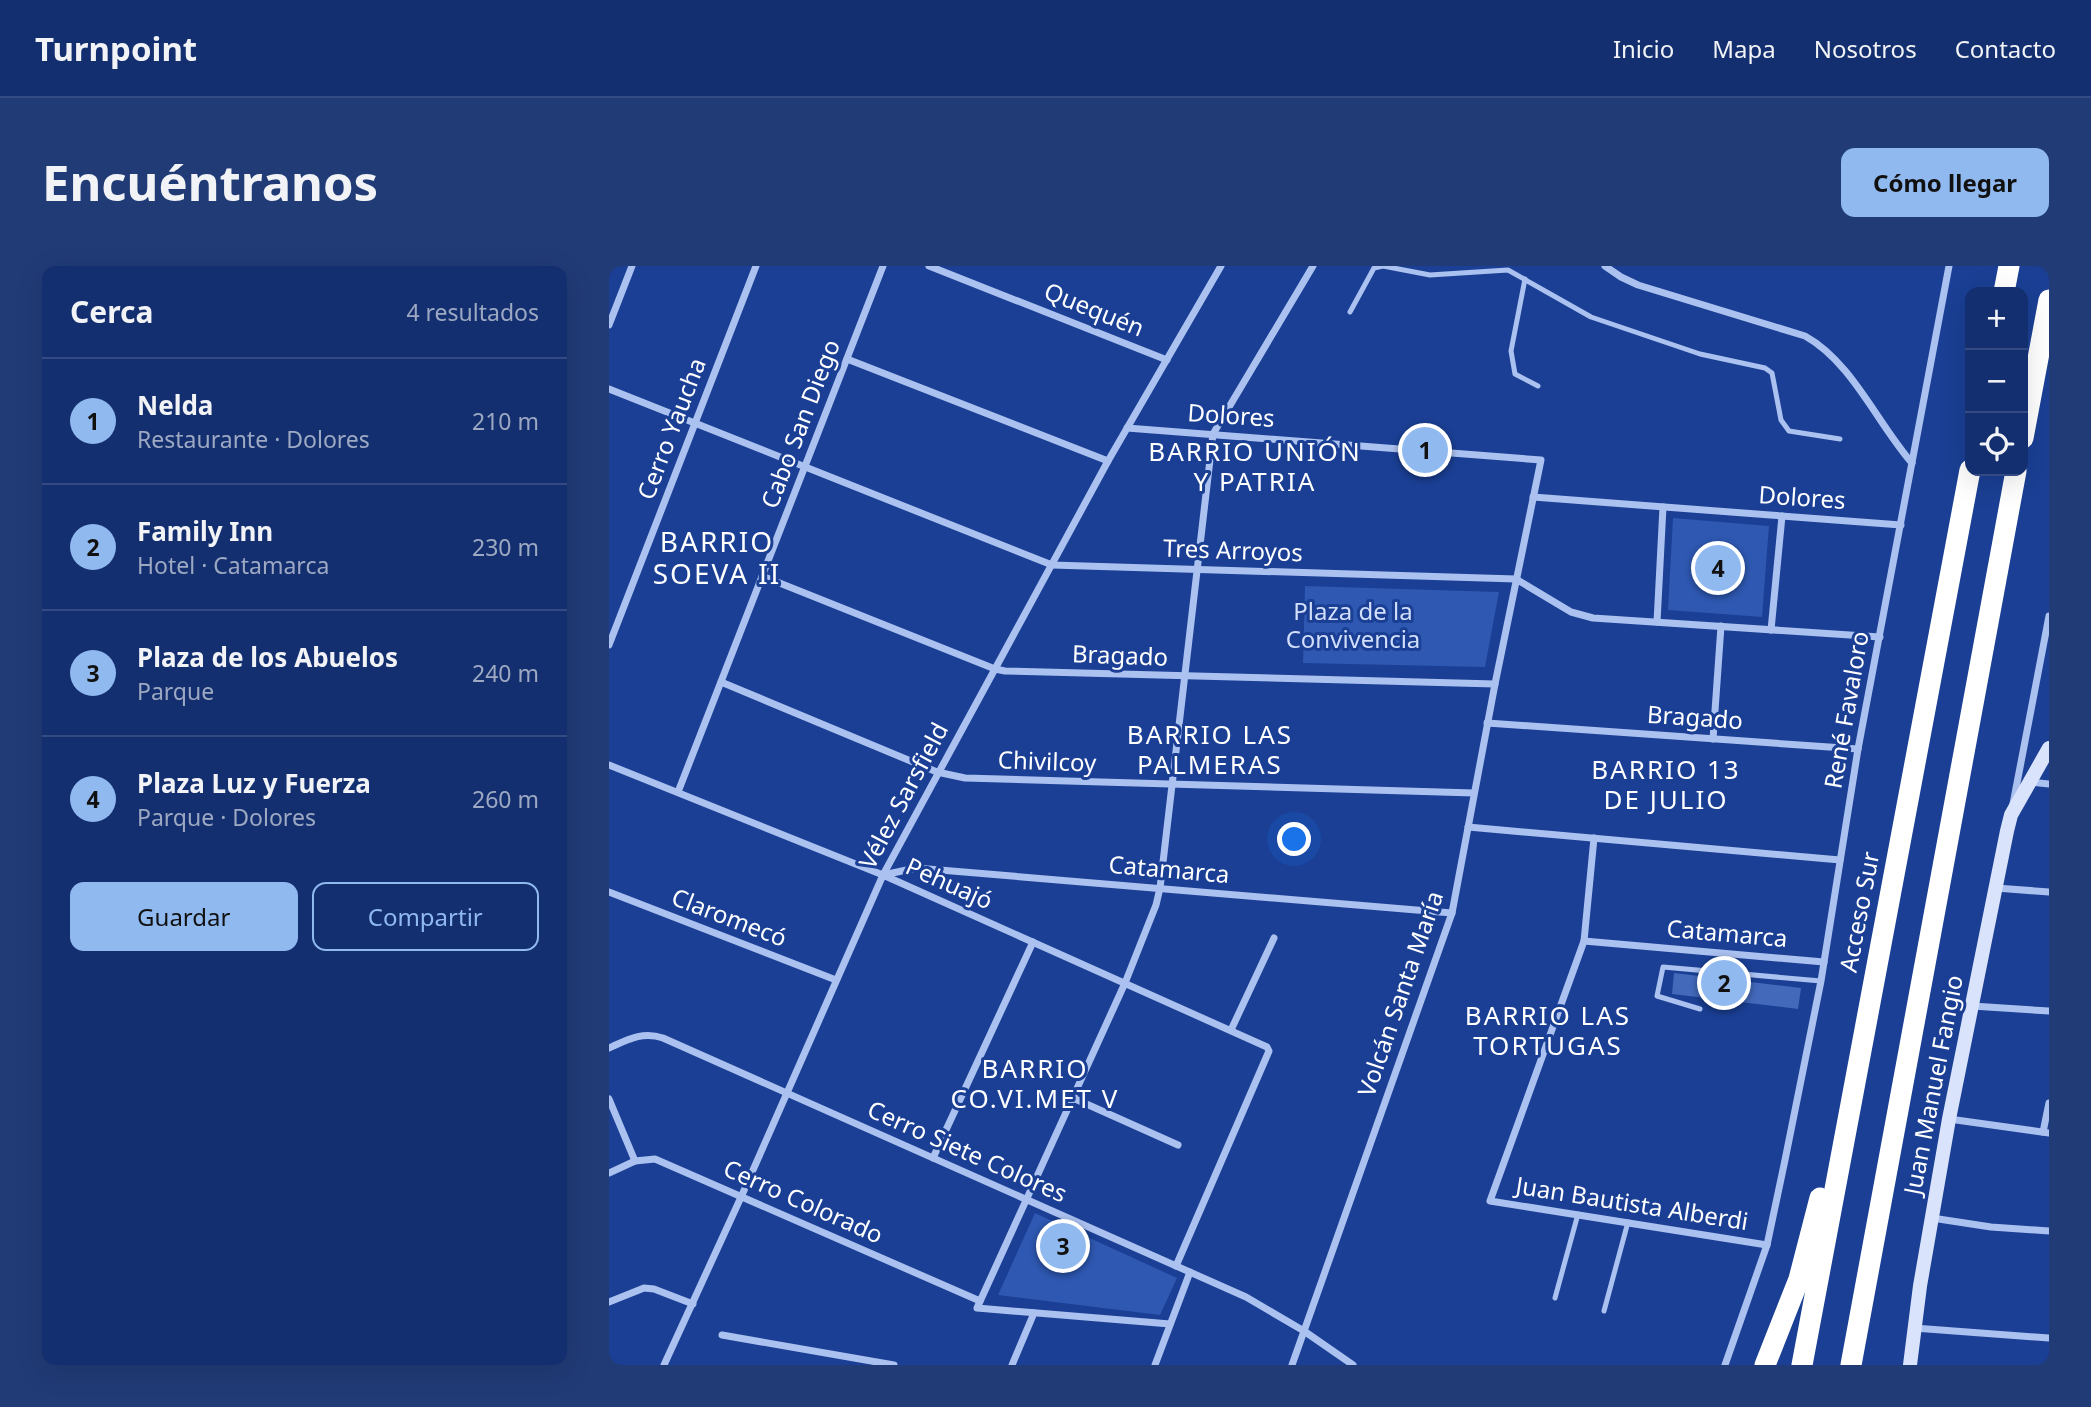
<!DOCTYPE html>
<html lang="es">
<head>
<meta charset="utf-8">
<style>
  body { margin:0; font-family:"Noto Sans",sans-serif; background:#213b77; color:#f1f3f6 }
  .controls { position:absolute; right:21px; top:21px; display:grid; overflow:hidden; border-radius:14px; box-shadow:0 7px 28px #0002 }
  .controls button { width:63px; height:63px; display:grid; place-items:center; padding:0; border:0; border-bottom:2px solid #334a82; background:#142f6f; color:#f1f3f6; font:35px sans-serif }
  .you { position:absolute; left:686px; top:574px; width:24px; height:24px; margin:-18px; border:5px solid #fff; border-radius:50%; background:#1a73e8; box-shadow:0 0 0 10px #1a73e833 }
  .badge { display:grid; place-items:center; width:46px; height:46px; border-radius:50%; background:#90b9f0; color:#111; font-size:23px; font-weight:700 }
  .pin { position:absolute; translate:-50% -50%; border:4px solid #fff; box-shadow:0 2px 7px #0006 }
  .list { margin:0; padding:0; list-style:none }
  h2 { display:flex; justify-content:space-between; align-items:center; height:91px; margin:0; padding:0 28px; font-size:30px }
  h2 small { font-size:23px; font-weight:400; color:#9da9c3 }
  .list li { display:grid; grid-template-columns:46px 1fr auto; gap:21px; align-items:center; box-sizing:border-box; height:126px; padding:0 28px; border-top:2px solid #334a82 }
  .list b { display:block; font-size:26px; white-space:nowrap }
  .list p { margin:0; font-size:23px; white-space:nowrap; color:#9da9c3 }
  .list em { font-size:23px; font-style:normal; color:#9da9c3 }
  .actions { display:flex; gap:14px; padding:21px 28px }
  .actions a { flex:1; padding:16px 0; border:2px solid #90b9f0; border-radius:14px; text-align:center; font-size:24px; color:#90b9f0 }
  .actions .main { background:#90b9f0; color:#111 }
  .icon { flex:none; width:38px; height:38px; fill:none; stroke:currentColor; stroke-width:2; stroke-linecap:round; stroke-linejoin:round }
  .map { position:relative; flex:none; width:1440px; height:1099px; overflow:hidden; border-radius:14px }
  header { display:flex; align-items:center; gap:42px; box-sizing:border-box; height:98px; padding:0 35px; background:#142f6f; border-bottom:2px solid #334a82 }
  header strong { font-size:33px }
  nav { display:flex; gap:38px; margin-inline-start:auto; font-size:24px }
  .intro { display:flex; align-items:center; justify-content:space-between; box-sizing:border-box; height:168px; padding:0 42px }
  h1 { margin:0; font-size:49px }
  .button { padding:18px 32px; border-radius:14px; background:#90b9f0; color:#111; font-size:24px; font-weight:700 }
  main { display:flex; gap:42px; padding:0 42px }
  aside { flex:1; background:#142f6f; border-radius:14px; box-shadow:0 7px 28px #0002 }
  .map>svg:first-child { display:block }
  .green { fill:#2e58b2 }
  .building { fill:#4369bb }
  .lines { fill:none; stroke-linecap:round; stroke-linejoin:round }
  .lane { stroke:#abc1f0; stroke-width:5 }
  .street { stroke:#abc1f0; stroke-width:7 }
  .secondary { stroke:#d9e3fb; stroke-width:14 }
  .highway { stroke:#fff; stroke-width:21 }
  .labels { text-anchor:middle; stroke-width:6; stroke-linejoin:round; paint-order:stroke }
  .street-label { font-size:24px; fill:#fff; stroke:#1a3f94 }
  .park-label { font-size:24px; fill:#d2dffb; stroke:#1a3f94 }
  .neighbourhood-label { font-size:26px; letter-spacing:2px; fill:#fff; stroke:#1a3f94 }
  .quarter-label { font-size:28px; letter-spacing:2px; fill:#fff; stroke:#1a3f94 }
</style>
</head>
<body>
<header>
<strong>Turnpoint</strong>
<nav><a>Inicio</a><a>Mapa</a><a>Nosotros</a><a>Contacto</a></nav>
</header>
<div class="intro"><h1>Encuéntranos</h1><a class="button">Cómo llegar</a></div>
<main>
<aside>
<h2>Cerca<small>4 resultados</small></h2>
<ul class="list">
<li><span class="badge">1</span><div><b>Nelda</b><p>Restaurante · Dolores</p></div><em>210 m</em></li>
<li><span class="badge">2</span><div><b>Family Inn</b><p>Hotel · Catamarca</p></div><em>230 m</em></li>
<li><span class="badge">3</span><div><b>Plaza de los Abuelos</b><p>Parque</p></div><em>240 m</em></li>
<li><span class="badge">4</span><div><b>Plaza Luz y Fuerza</b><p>Parque · Dolores</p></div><em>260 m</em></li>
</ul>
<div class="actions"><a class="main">Guardar</a><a>Compartir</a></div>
</aside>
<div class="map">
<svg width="1440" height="1099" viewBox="0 0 1440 1099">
  <rect width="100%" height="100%" fill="#1a3f94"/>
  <!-- green -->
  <g class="green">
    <path d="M1064 252 1160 260 1153 351 1059 344Z"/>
    <path d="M696 320 890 326 876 401 694 397Z"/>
    <path d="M426 947 568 1012 551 1049 389 1029Z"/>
  </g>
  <!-- building -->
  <path class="building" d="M1065 707 1192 722 1189 743 1063 728Z"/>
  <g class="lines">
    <!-- lane -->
    <g class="lane">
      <path d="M916 13 902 85 906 108 929 120"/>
      <path d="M741 46 765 2 774 0 821 9 899 4 982 51 1091 88 1156 102 1163 107 1172 154 1180 165 1231 173"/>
      <path d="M1091 743 1048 730 1054 701 1212 715"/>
      <path d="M946 1032 969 948"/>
      <path d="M995 1045 1019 956"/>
    </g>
    <!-- street -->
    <g class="street">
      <path d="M320 0 558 94"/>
      <path d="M996 0 1012 11 1029 19 1196 70C1243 96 1268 157 1303 197"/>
      <path d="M0 59 23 0"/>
      <path d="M238 93 499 195"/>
      <path d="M0 123 443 299 907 313 962 346 984 352 1271 371"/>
      <path d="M518 162 932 194 886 418 843 647 683 1099"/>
      <path d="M924 231 1292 259"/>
      <path d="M153 310 386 403 396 405 886 418"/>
      <path d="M1048 356 1054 241"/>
      <path d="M1162 364 1173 250"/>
      <path d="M0 379 147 0"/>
      <path d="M112 416 328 506 356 512 865 527"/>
      <path d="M878 457 1249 483"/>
      <path d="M1104 473 1112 360"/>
      <path d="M0 499 274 609 658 781 660 785 567 1000"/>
      <path d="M1420 516 1440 518"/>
      <path d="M69 526 274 0"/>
      <path d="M1404 538 1440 350"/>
      <path d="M859 561 1231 594"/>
      <path d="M985 572 975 675 881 935 1158 979"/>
      <path d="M274 609 307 602 843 647"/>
      <path d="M1387 622 1440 626"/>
      <path d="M0 626 227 714"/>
      <path d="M975 675 1215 696"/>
      <path d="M1363 740 1440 745"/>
      <path d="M622 764 665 672"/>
      <path d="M0 782C18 774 33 765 54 772L637 1031 695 1065 744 1099"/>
      <path d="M464 832 569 879"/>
      <path d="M0 833 26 895"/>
      <path d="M1340 853 1440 867"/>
      <path d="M1434 866 1440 837"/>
      <path d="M324 892 424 676"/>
      <path d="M0 907 26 895 46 893 371 1035"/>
      <path d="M1323 952 1382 961 1440 965"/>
      <path d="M0 1036 35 1022 45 1023 84 1038"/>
      <path d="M561 1058 368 1042 516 717 547 639 551 622 604 168 704 0"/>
      <path d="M1305 1062 1440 1072"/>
      <path d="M113 1069 285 1099"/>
      <path d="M55 1099 133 929 274 609 499 195 612 0"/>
      <path d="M403 1099 425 1047"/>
      <path d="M546 1099 581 1006"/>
      <path d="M1116 1099 1158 979 1176 894 1212 715 1249 483 1340 0"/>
    </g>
    <!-- secondary -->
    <path class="secondary" d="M1301 1099 1311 1020 1340 853 1398 565 1402 549 1440 482"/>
    <!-- highway -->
    <g class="highway">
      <path d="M1395 26 1400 0"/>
      <path d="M1414 172 1440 34"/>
      <path d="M1156 1099 1190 1013 1211 932"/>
      <path d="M1193 1099 1361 204"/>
      <path d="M1242 1099 1407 205"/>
    </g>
  </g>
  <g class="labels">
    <!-- street labels -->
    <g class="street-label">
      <text transform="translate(485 44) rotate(22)" y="8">Quequén</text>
      <text transform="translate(622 150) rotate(4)" y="8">Dolores</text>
      <text transform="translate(192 158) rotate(-69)" y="8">Cabo San Diego</text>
      <text transform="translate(63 163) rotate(-69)" y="8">Cerro Yaucha</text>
      <text transform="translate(1193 232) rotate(4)" y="8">Dolores</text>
      <text transform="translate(624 285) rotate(2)" y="8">Tres Arroyos</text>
      <text transform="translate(511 390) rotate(2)" y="8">Bragado</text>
      <text transform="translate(1238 444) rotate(-80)" y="8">René Favaloro</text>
      <text transform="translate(1086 452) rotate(4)" y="8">Bragado</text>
      <text transform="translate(438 496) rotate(2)" y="8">Chivilcoy</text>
      <text transform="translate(295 530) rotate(-62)" y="8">Vélez Sarsfield</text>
      <text transform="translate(560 604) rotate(5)" y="8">Catamarca</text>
      <text transform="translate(340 618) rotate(24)" y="8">Pehuajó</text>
      <text transform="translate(1251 646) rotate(-79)" y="8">Acceso Sur</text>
      <text transform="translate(120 652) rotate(21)" y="8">Claromecó</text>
      <text transform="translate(1118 668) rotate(5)" y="8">Catamarca</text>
      <text transform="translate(792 728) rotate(-71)" y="8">Volcán Santa María</text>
      <text transform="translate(1325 819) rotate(-79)" y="8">Juan Manuel Fangio</text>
      <text transform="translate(358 886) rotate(24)" y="8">Cerro Siete Colores</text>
      <text transform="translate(194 936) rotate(24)" y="8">Cerro Colorado</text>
      <text transform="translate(1023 938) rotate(9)" y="8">Juan Bautista Alberdi</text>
    </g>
    <!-- park labels -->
    <g class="park-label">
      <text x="744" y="354">Plaza de la<tspan x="744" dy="28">Convivencia</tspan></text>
    </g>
    <!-- neighbourhood labels -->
    <g class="neighbourhood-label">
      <text x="646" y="195">BARRIO UNIÓN<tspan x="646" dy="30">Y PATRIA</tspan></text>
      <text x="601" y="478">BARRIO LAS<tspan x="601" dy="30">PALMERAS</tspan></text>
      <text x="1057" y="513">BARRIO 13<tspan x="1057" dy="30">DE JULIO</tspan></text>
      <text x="939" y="759">BARRIO LAS<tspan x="939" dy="30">TORTUGAS</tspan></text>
      <text x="426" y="812">BARRIO<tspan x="426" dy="30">CO.VI.MET V</tspan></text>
    </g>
    <!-- quarter labels -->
    <g class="quarter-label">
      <text x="108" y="286">BARRIO<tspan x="108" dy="32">SOEVA II</tspan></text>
    </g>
  </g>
</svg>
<div class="controls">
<button>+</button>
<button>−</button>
<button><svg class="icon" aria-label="locate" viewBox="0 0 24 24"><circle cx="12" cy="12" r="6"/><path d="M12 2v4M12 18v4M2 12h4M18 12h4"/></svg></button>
</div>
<div class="you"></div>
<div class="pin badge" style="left:816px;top:184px">1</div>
<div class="pin badge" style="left:1115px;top:717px">2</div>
<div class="pin badge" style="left:454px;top:980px">3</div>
<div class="pin badge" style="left:1109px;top:302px">4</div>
</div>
</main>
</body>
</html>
